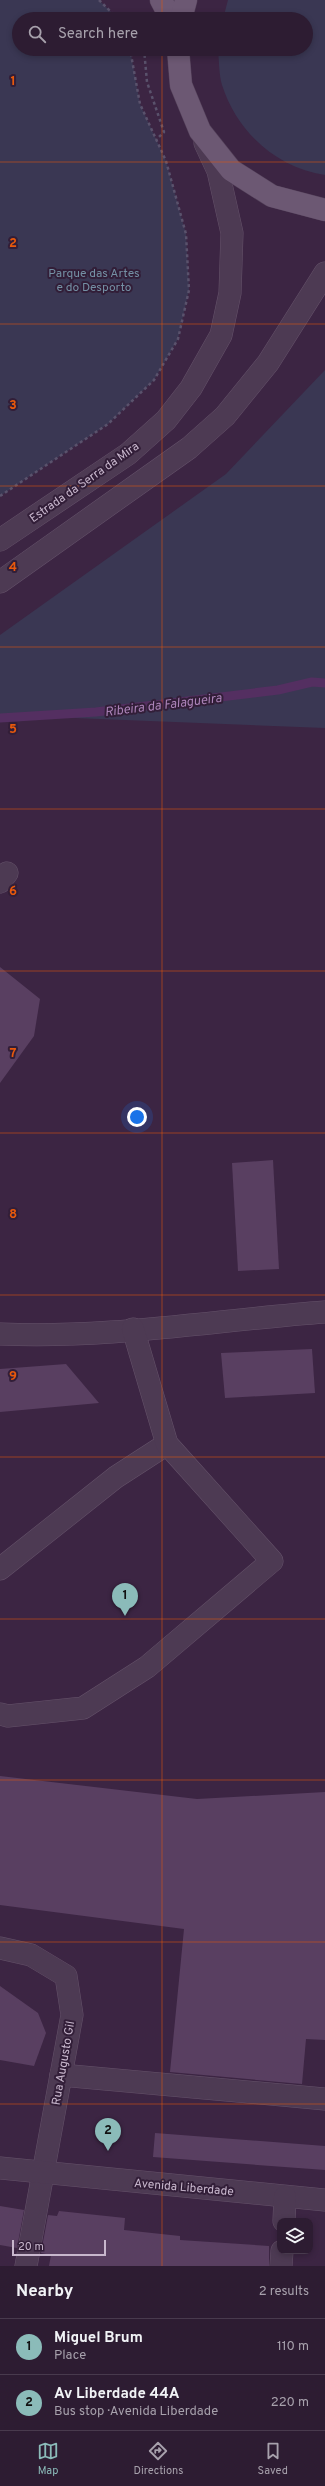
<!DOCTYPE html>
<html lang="en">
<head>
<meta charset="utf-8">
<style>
  body { margin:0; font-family:Overpass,sans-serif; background:#39293e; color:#f1f3f6 }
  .controls { position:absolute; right:12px; bottom:12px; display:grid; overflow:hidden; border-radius:8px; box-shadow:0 2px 6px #0003 }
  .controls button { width:36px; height:36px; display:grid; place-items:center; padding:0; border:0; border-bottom:1px solid #483a4d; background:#2d1c32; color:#f1f3f6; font:20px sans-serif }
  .scale { position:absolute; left:12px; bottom:10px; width:94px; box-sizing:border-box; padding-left:4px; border:2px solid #c8b7cd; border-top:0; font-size:11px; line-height:14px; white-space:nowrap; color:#c8b7cd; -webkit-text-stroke:3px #321e38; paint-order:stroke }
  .you { position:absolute; left:137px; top:1117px; width:14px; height:14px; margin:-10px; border:3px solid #fff; border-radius:50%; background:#1a73e8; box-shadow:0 0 0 6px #1a73e833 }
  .badge { display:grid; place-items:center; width:26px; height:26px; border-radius:50%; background:#8bbbb9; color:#111; font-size:13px; font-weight:700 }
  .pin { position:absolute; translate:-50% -33px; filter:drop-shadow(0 1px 2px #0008) }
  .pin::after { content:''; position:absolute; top:21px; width:14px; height:12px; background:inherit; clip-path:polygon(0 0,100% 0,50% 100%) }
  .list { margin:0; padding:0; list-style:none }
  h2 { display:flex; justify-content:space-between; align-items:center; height:52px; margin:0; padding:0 16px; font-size:17px }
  h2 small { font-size:13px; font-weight:400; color:#a7a1ac }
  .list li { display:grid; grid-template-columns:26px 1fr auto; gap:12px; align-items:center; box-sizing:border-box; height:56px; padding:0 16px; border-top:1px solid #483a4d }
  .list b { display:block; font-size:15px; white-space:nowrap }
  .list p { margin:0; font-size:13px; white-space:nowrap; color:#a7a1ac }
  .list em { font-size:13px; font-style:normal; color:#a7a1ac }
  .icon { flex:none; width:22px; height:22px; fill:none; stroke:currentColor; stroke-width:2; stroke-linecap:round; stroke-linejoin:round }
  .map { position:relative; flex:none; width:325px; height:2266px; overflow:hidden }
  .search { position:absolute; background:#2d1c32; box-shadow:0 2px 6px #0003; left:12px; right:12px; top:12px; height:44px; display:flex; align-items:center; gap:10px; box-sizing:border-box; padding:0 14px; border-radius:22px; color:#a7a1ac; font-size:15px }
  .sheet { height:164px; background:#2d1c32 }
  nav { display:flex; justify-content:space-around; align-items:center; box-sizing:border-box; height:56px; border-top:1px solid #483a4d; background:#2d1c32; font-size:11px; color:#a7a1ac }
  nav a { display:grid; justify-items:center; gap:2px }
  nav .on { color:#8bbbb9 }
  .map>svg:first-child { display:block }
  .green { fill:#3a3753 }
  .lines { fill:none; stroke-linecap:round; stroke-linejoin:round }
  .stream { stroke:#542f61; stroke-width:9 }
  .building { fill:#593f61 }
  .minor-casing { stroke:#65526a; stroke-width:23 }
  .major-casing { stroke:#534059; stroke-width:23 }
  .path { stroke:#5a526c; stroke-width:2.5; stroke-dasharray:3 3; stroke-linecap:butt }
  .minor { stroke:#4d3a53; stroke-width:22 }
  .major { stroke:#6c5873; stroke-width:22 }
  .grid { fill:none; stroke:#e8590c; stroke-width:1; stroke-opacity:0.55 }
  .labels { text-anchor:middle; stroke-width:4; stroke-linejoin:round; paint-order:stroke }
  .park-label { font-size:12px; fill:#7490a4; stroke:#321e38 }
  .street-label { font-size:12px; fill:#c8b7cd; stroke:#321e38 }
  .water-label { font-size:13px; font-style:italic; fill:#ac84b9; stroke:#321e38 }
  .grid-label { font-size:13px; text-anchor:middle; font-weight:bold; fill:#e8590c; stroke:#321e38; stroke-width:4; stroke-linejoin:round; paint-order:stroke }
</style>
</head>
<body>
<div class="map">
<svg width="325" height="2266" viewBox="0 0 325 2266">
  <rect width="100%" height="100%" fill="#3c2543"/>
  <!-- green -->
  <g class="green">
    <path d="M0 0H99L118 19H19V49H130L140 104 166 161 186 234 189 290 178 339 154 380 108 424 0 496Z"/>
    <path d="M228 0H325V175C277 168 237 132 222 85 219 75 219 60 218 49H306V19H223Z"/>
    <path d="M325 370V728L0 715V635L226 474Z"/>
  </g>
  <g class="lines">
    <!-- stream -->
    <path class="stream" d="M0 718 96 712 278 690 312 682 325 683"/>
  </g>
  <!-- building -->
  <g class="building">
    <path d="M0 967 40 999 34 1036 0 1083Z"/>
    <path d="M273 1160 279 1269 238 1271 232 1163Z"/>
    <path d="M312 1349 315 1393 225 1398 221 1353Z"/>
    <path d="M66 1364 99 1403 0 1412V1369Z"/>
    <path d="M0 1776 197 1799 325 1792V2040L306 2039 302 2084 170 2072 184 1929 0 1905Z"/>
    <path d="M0 1986 38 2013 46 2033 34 2066 0 2060Z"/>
    <path d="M155 2133 325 2146V2170L153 2157Z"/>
    <path d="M0 2206 24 2210 17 2248 0 2245Z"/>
    <path d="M59 2211 125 2218 124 2230 180 2236V2240L269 2246V2266H49L51 2255 41 2253 48 2215 57 2216Z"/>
  </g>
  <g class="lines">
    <!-- minor casing -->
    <g class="minor-casing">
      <g id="minor">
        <path d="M0 540 128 454 166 420 191 388 221 335 230 293 232 233 218 171 205 143"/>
        <path d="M0 582 189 448 225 416 268 363 325 273"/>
        <path d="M0 882 7 873"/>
        <path d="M0 1334C108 1339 217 1320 325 1312"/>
        <path d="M0 1569 116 1477 167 1444"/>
        <path d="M0 1714 8 1716 83 1708 147 1667 272 1561 167 1444 133 1329"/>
        <path d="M0 1948 31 1955 66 1976 72 2015 26 2266"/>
        <path d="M61 2075 325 2099"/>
        <path d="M0 2168 325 2200"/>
        <path d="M284 2221 285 2197"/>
        <path d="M281 2266 282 2251"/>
      </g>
    </g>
    <!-- major casing -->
    <g class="major-casing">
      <g id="major">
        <path d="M161 0 171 19"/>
        <path d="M181 19 186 0"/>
        <path d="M178 49 181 85 200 131 231 170 272 196 325 210"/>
      </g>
    </g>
    <!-- path -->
    <g class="path">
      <path d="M99 0 118 19"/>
      <path d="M144 49 147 82 164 132 156 140"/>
      <path d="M0 496 108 424 154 380 178 339 189 290 186 234 166 161 140 104 130 49"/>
    </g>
    <!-- minor -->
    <use href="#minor" class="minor"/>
    <!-- major -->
    <use href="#major" class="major"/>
  </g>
  <!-- grid -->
  <path class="grid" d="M162 0V19M162 49V2266M0 162H325M0 324H325M0 486H325M0 647H325M0 809H325M0 971H325M0 1133H325M0 1295H325M0 1457H325M0 1619H325M0 1780H325M0 1942H325M0 2104H325"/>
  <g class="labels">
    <!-- park labels -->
    <g class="park-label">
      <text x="94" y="277">Parque das Artes<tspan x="94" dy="14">e do Desporto</tspan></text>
    </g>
    <!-- street labels -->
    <g class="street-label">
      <text transform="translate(84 482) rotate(-35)" y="4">Estrada da Serra da Mira</text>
      <text transform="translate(63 2063) rotate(-80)" y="4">Rua Augusto Gil</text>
      <text transform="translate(184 2187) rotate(5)" y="4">Avenida Liberdade</text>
    </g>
    <!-- water labels -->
    <g class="water-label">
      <text transform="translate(163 704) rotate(-7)" y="5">Ribeira da Falagueira</text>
    </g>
  </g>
  <g class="grid-label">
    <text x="13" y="85">1</text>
    <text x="13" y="247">2</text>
    <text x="13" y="409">3</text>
    <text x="13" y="571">4</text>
    <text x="13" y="733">5</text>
    <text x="13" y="895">6</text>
    <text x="13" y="1057">7</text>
    <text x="13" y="1218">8</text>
    <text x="13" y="1380">9</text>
  </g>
</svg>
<div class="controls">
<button><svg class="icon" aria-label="layers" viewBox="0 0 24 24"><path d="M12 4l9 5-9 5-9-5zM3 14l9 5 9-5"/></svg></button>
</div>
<div class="scale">20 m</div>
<div class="you"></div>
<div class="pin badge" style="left:125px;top:1616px">1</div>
<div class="pin badge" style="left:108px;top:2151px">2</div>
<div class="search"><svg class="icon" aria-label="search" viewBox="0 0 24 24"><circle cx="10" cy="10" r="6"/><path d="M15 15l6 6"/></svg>Search here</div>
</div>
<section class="sheet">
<h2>Nearby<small>2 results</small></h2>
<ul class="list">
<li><span class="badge">1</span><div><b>Miguel Brum</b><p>Place</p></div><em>110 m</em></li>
<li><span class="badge">2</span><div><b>Av Liberdade 44A</b><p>Bus stop · Avenida Liberdade</p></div><em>220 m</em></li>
</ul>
</section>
<nav>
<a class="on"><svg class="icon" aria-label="map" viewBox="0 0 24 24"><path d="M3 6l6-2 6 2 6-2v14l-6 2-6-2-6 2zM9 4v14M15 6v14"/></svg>Map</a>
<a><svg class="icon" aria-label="directions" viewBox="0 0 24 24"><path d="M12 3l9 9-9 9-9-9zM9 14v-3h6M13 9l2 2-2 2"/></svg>Directions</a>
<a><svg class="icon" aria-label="saved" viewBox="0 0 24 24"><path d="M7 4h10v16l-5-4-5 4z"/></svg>Saved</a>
</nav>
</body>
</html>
